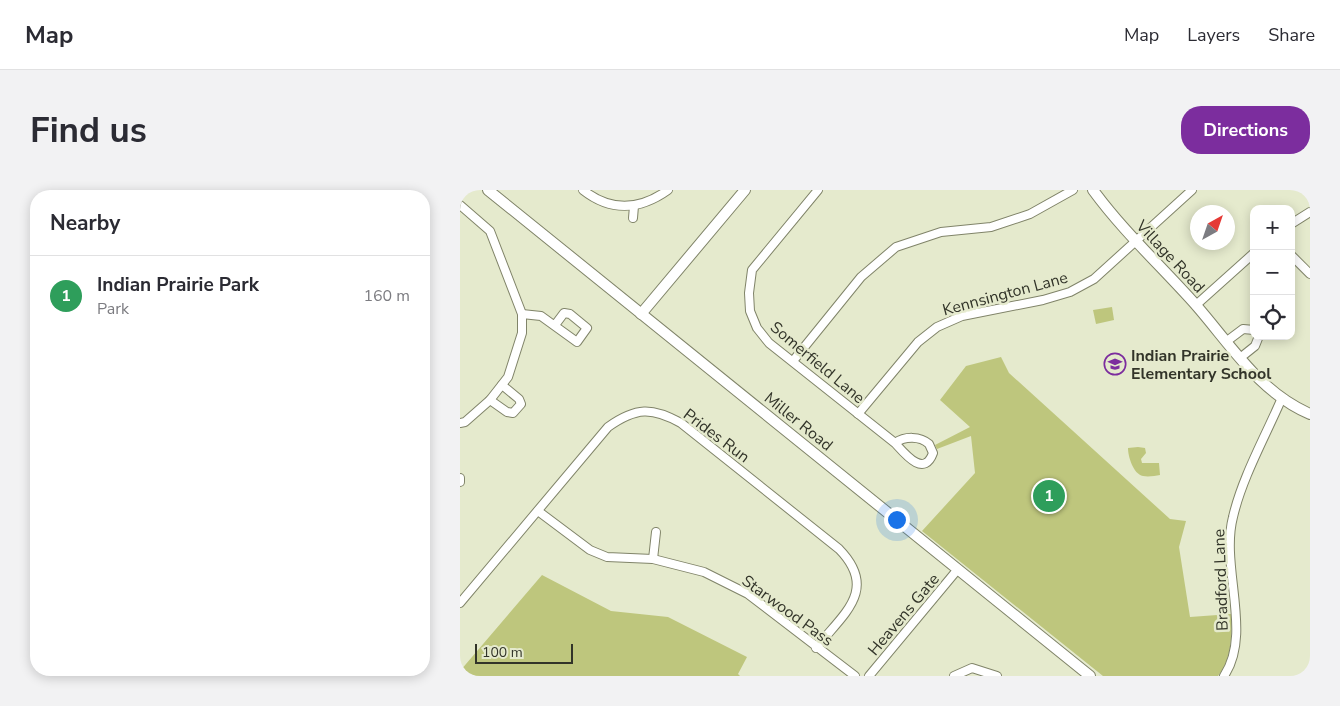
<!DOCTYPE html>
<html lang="en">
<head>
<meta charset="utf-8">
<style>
  body { margin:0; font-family:"Nunito Sans",sans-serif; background:#f2f2f3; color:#2b2b33 }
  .controls { position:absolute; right:15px; top:15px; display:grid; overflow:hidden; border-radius:10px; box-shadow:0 2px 12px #0003 }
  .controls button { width:45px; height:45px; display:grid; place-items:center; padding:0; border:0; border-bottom:1px solid #e1e1e2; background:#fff; color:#2b2b33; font:25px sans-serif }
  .compass { position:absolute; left:730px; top:15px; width:45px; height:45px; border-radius:50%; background:#fff; box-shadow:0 2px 12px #0003; rotate:40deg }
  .scale { position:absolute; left:15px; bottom:12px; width:98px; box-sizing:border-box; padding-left:5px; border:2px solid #323429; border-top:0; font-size:14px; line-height:18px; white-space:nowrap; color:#323429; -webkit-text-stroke:4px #e5eacd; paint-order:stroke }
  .you { position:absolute; left:436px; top:329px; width:18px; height:18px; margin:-12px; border:4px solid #fff; border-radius:50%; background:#1a73e8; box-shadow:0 0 0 8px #1a73e833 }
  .badge { display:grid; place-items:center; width:32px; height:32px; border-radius:50%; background:#7c2d9e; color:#fff; font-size:16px; font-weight:700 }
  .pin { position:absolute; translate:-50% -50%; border:2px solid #fff; box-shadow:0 1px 5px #0006 }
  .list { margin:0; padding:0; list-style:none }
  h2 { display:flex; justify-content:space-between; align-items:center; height:65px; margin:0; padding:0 20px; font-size:21px }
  h2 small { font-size:16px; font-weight:400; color:#7c7c81 }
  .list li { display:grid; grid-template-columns:32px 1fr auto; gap:15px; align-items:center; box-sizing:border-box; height:80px; padding:0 20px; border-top:1px solid #e1e1e2 }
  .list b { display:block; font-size:19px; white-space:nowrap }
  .list p { margin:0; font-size:16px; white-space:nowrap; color:#7c7c81 }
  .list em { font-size:16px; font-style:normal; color:#7c7c81 }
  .icon { flex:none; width:28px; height:28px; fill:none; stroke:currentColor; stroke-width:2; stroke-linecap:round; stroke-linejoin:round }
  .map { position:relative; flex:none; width:850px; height:486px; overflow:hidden; border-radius:20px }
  header { display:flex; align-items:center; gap:30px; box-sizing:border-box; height:70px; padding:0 25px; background:#fff; border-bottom:1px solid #e1e1e2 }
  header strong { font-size:24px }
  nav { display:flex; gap:28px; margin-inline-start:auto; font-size:18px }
  .intro { display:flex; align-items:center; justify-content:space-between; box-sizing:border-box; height:120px; padding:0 30px }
  h1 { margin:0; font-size:35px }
  .button { padding:12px 22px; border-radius:20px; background:#7c2d9e; color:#fff; font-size:18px; font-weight:700 }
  main { display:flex; gap:30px; padding:0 30px }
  aside { flex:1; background:#fff; border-radius:20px; box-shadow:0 2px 12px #0003 }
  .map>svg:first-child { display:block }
  .green { fill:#bec67d }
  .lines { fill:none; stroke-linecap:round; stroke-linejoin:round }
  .minor-casing { stroke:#808469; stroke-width:10 }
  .tertiary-casing { stroke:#808469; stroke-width:12 }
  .minor { stroke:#fff; stroke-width:8 }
  .tertiary { stroke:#fff; stroke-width:10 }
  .labels { text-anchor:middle; stroke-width:5; stroke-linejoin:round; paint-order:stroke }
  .street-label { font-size:16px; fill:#323429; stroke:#e5eacd }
  .poi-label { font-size:16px; font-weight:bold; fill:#323429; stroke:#e5eacd; text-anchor:start }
</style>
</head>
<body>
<header>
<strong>Map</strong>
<nav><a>Map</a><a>Layers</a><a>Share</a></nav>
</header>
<div class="intro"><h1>Find us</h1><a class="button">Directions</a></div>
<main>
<aside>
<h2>Nearby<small></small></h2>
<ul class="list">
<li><span class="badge" style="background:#2e9e5b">1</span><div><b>Indian Prairie Park</b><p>Park</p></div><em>160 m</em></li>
</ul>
</aside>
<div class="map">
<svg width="850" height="486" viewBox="0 0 850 486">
  <rect width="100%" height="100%" fill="#e5eacd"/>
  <!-- green -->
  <g class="green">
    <path d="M652 117 654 130 636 134 633 120Z"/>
    <path d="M541 167 549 183 710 329 726 331 719 357 730 427 771 424C772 445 772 469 758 486H643L462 341 515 283 511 246 477 259 475 255 510 237 480 210 506 176Z"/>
    <path d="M678 257 685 258 686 263 681 269 682 273H699L700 285C695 286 688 287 683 286 673 284 668 266 668 258Z"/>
    <path d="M82 385 151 421 208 427 287 467 278 484 280 486H0V481Z"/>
  </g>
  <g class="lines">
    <!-- minor casing -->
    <g class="minor-casing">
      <g id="minor">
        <path d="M123 0C151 22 180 20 208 0"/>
        <path d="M358 0 292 80 289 103 290 121 297 138 309 153 435 253C445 264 464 288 473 263L469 254C460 246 445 246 435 253"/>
        <path d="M0 15 30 41 62 124V143L48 187 30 210 5 232 0 233"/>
        <path d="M173 28 174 16"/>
        <path d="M831 34 850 22"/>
        <path d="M831 65 850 84"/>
        <path d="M736 115 794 63"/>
        <path d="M62 124 81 126 117 152 127 138 110 124 104 123 95 135"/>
        <path d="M767 151 783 139 794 140"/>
        <path d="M780 168 795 156 799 146"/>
        <path d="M333 171 401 87 436 57 481 42 531 37 570 24 613 0"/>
        <path d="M30 210 47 222 53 223 61 214 59 209 42 195"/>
        <path d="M398 224 458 152 477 137 502 126 583 110 610 102 634 89 732 0"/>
        <path d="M0 288V292"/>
        <path d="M78 321 130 360 147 367 193 369 244 382 288 404 395 486"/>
        <path d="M193 369 196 342"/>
        <path d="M0 413 148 237C176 217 192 217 221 233L379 359C419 400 383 424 356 458"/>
        <path d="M409 486 498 379"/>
        <path d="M494 486 512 478 537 486"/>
        <path d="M764 486C793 443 760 377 773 327 782 288 805 247 821 210"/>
      </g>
    </g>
    <!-- tertiary casing -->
    <g class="tertiary-casing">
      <g id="tertiary">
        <path d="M28 0 630 486"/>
        <path d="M633 0C663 41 701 76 735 114 771 155 799 202 850 224"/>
        <path d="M181 124 285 0"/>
      </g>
    </g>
    <!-- minor -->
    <use href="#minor" class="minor"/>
    <!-- tertiary -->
    <use href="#tertiary" class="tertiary"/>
  </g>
  <!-- icons -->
  <defs>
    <g id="school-ring" transform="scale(1.125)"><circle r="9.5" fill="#e5eacd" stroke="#7c2d9e" stroke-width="1.5"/><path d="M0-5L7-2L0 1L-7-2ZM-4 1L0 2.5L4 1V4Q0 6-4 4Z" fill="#7c2d9e"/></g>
  </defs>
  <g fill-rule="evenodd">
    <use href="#school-ring" x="655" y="174"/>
  </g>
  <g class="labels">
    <!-- street labels -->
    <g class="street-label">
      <text transform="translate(711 66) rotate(47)" y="6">Village Road</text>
      <text transform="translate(545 103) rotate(-15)" y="6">Kennsington Lane</text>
      <text transform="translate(358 172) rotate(40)" y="6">Somerfield Lane</text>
      <text transform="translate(339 231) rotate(39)" y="6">Miller Road</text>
      <text transform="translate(257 245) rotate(37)" y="6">Prides Run</text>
      <text transform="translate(760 390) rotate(-92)" y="6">Bradford Lane</text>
      <text transform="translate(328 420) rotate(36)" y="6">Starwood Pass</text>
      <text transform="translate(443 424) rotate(-50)" y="6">Heavens Gate</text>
    </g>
    <!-- poi labels -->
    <g class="poi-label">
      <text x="671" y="171">Indian Prairie<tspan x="671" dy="18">Elementary School</tspan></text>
    </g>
  </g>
</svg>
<div class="controls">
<button>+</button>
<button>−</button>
<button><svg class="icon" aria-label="locate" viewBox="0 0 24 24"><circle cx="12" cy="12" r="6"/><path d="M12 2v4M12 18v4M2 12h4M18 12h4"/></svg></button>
</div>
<svg class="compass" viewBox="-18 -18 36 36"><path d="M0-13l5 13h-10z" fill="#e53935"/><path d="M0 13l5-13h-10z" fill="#7c7c81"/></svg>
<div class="scale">100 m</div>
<div class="you"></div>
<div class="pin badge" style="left:589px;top:306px;background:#2e9e5b">1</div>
</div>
</main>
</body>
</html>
